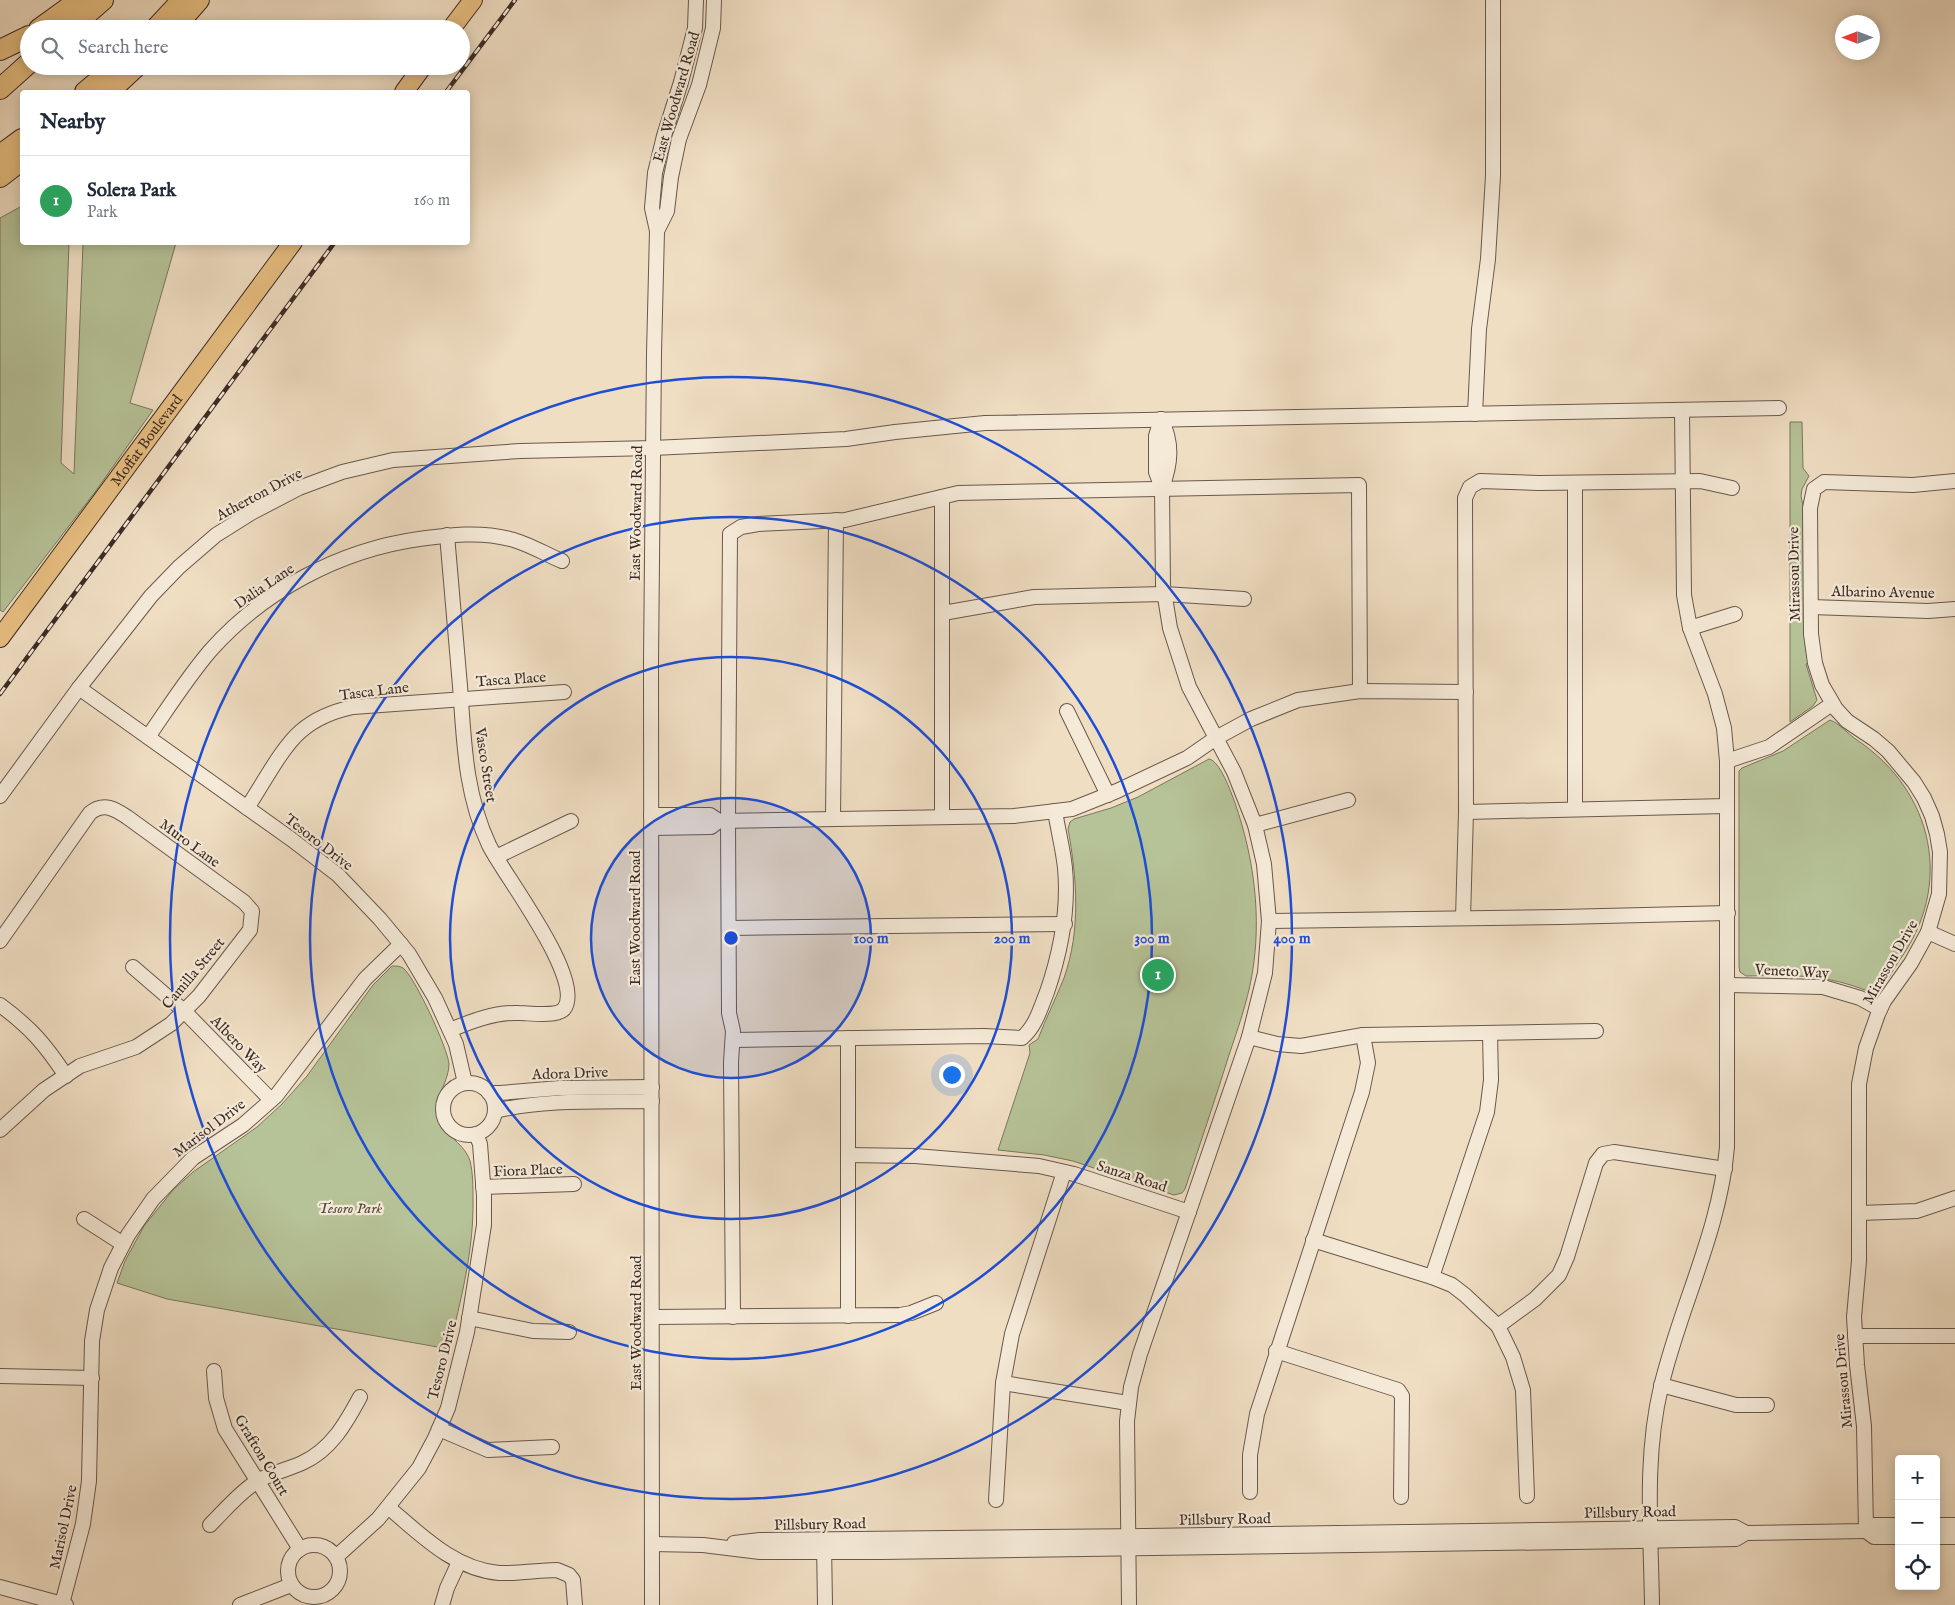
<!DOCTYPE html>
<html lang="en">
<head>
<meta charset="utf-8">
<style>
  body { margin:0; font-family:"IM FELL English",serif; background:#f2f2f3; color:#1f2937 }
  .controls { position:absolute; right:15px; bottom:15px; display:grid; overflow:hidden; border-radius:5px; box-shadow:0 2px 12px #0003 }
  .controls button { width:45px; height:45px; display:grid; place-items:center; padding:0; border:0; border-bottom:1px solid #e0e1e3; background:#fff; color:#1f2937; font:25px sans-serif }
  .compass { position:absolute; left:1835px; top:15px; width:45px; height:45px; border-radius:50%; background:#fff; box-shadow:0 2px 12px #0003; rotate:270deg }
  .you { position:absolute; left:951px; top:1074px; width:18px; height:18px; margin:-12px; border:4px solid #fff; border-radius:50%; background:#1a73e8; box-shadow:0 0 0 8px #1a73e833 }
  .badge { display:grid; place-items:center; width:32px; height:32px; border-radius:50%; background:#ea580c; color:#fff; font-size:16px; font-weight:700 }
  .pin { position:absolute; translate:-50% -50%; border:2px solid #fff; box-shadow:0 1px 5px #0006 }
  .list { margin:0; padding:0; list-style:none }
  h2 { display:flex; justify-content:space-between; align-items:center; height:65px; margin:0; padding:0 20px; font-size:21px }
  h2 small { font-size:16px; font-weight:400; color:#747a83 }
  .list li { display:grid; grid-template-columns:32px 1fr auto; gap:15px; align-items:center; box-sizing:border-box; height:90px; padding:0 20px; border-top:1px solid #e0e1e3 }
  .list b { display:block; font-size:19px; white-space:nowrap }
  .list p { margin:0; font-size:16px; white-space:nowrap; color:#747a83 }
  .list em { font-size:16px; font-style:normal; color:#747a83 }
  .icon { flex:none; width:28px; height:28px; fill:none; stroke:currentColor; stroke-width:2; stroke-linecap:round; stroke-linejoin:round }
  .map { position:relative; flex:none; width:1955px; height:1605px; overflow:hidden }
  .search { position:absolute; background:#fff; box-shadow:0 2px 12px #0003; left:20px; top:20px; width:450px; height:55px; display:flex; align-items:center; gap:12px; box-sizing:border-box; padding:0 18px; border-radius:28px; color:#747a83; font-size:19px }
  .panel { position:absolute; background:#fff; box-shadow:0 2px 12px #0003; left:20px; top:90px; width:450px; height:155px; border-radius:5px }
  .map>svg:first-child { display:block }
  .green { fill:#b6c297; stroke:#79775e }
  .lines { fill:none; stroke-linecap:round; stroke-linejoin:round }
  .minor-casing { stroke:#69584d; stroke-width:16 }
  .major-casing { stroke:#3c2c26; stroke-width:20 }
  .highway-casing { stroke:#3c2c26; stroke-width:22 }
  .minor { stroke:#f5ead8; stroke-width:14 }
  .major { stroke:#e8bf82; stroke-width:18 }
  .highway { stroke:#e8bf82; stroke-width:20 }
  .rail-casing { stroke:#3c2c26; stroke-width:4.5 }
  .rail { stroke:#f5ead8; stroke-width:2.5; stroke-dasharray:8; stroke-linecap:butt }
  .ring { fill:none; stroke:#1d4ed8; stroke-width:2.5 }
  .labels { text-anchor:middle; stroke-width:4.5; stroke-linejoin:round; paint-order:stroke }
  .street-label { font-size:15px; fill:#3c2c26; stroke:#f5ead8 }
  .park-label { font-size:15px; font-style:italic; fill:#544a3d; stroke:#f5ead8 }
  .centre { fill:#1d4ed8; stroke:#f5ead8; stroke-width:2.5 }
  .ring-label { font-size:15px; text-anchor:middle; font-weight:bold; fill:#1d4ed8; stroke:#f5ead8; stroke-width:4.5; stroke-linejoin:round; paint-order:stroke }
</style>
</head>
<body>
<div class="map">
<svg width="1955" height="1605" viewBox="0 0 1955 1605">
  <rect width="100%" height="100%" fill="#f0dec3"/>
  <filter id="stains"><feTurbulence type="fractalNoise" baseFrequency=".004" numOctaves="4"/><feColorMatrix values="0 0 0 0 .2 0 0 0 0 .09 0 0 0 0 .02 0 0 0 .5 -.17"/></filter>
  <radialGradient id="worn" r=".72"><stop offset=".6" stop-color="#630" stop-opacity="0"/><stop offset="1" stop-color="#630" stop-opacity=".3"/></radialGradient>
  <!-- green -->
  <g class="green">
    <path d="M22 206V242L69 243 61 463 74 474 83 243H176L130 403 153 410 95 492 3 612 0 610V218Z"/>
    <path d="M1790 422H1802L1803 468 1809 476 1802 489 1801 496 1806 520V649L1808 663 1806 664 1817 700 1813 706 1790 722Z"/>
    <path d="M1830 720C1839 723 1848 734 1857 740 1934 792 1954 885 1899 961 1892 971 1886 985 1877 992H1870C1826 974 1793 975 1746 976L1740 972 1739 967V771L1742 768 1783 751Z"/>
    <path d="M1209 759C1220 761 1231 792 1235 803 1254 858 1262 917 1252 975 1247 1003 1238 1028 1229 1055 1215 1100 1200 1144 1185 1189L1182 1193 1174 1195 1073 1161 1044 1155 998 1150 1030 1053 1029 1045 1038 1039C1046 1018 1056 998 1064 978 1081 930 1077 878 1068 829L1070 822 1074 819 1111 808 1138 797Z"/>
    <path d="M392 966C397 966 400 966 403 968 415 977 448 1049 449 1064 449 1081 436 1095 437 1111 439 1134 464 1141 470 1161 473 1173 473 1186 473 1199 474 1250 461 1299 449 1349L167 1299 117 1283 125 1261 144 1226 173 1190 193 1172 257 1127 282 1104 307 1076 373 985Z"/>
  </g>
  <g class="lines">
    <!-- minor casing -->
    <g class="minor-casing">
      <g id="minor">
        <path d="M657 231 667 211 671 177 679 139 699 85 713 28 714 0"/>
        <path d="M1475 414 1479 329 1488 259 1493 176V0"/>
        <path d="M1161 419C1173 443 1171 463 1162 488"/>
        <path d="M1575 483V808"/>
        <path d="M447 535C451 585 456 636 460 686 464 741 465 794 489 845 503 874 586 980 564 1009 557 1017 529 1013 519 1013 495 1012 472 1021 450 1030"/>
        <path d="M1811 607 1928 611 1955 609"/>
        <path d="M943 613 1034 597 1164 594 1244 599"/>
        <path d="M1690 628 1735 614"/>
        <path d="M79 688 291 839 338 875 380 919 409 954 435 998 456 1044 465 1083"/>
        <path d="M1067 711 1108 795"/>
        <path d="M148 737C168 708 187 678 210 651 263 591 340 550 419 539 449 535 480 531 510 539 527 543 545 554 562 561"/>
        <path d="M1727 761 1769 747 1832 704"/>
        <path d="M0 796 79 688 151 596 179 567 216 535 251 513 299 488 342 472 393 460 520 451 653 448 846 439 895 432 985 423 1779 408"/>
        <path d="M247 808C262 786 281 748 301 731 316 718 334 711 353 707L564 692"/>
        <path d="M1466 812 1726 806"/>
        <path d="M651 815H710L719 821 1014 816 1072 809 1117 791 1187 758 1216 738 1251 719 1298 700 1360 691 1466 692"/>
        <path d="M942 817V497"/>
        <path d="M833 819 836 520"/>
        <path d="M1255 825 1348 800"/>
        <path d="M651 828 711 827 719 821"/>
        <path d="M496 857 571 821"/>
        <path d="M1463 918 1466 812 1465 498 1470 487 1480 481 1539 483 1700 481 1732 488"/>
        <path d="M1269 921 1561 917 1728 913"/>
        <path d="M729 928 1065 924"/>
        <path d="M1928 932 1955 944"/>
        <path d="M0 941 90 813C104 802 115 809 127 817L244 902 252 911 250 930 199 996 171 1024 136 1047 80 1066 44 1090 0 1130"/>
        <path d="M133 967 184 1011 271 1100"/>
        <path d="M1727 985 1823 987 1860 998 1880 1009"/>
        <path d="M0 1005C30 1027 45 1044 66 1076"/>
        <path d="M1249 1037 1277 1044 1301 1046 1363 1035 1596 1031"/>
        <path d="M848 1038V1316"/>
        <path d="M733 1040 984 1036 1022 1038C1036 1026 1040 1009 1047 992 1061 951 1069 911 1065 868 1063 849 1058 830 1055 811"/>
        <circle cx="469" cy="1109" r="26"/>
        <path d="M489 1093H500L560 1088 652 1087"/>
        <path d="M495 1111C546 1099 600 1102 652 1101"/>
        <path d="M848 1155 915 1156 1039 1166 1074 1174 1189 1212"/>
        <path d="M1064 1172 1012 1334 1003 1383 1128 1403"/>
        <path d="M483 1187 574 1184"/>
        <path d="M1859 1213 1917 1211 1955 1198"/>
        <path d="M84 1219 123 1244"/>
        <path d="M1313 1240 1432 1277 1452 1285 1465 1295 1498 1326 1535 1299 1559 1275 1567 1257 1596 1163 1603 1154 1614 1152 1725 1169"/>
        <path d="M1432 1277 1487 1112 1491 1080 1490 1033"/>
        <path d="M653 1317 900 1315 911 1313 936 1303"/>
        <path d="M733 1317 731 1062 733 1031 729 1013 728 821 730 534 741 527 758 524 845 520 958 493 1359 485 1360 691"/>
        <path d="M469 1318 533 1331 569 1332"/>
        <path d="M1498 1326 1513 1357 1523 1390 1527 1496"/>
        <path d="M1855 1336H1955"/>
        <path d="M1276 1351 1398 1390 1402 1396 1401 1497"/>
        <path d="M214 1371 216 1398 225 1429 300 1549"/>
        <path d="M0 1376 92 1378"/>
        <path d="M1661 1385 1736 1405H1767"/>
        <path d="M439 1429 488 1450 552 1447"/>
        <path d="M1250 1492V1455L1257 1414 1362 1092 1368 1063 1363 1035"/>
        <path d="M996 1500 1003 1383"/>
        <path d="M388 1507C421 1535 454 1569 499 1573 519 1574 538 1570 557 1570L569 1575 573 1580 575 1605"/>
        <path d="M210 1525C225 1510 238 1494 256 1482 270 1473 287 1470 302 1463 331 1450 346 1423 360 1397"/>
        <path d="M1936 1525H1955"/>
        <path d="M1866 1531 1864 1426 1857 1365 1854 1317 1859 1261V1084L1866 1048 1878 1014 1884 1001 1911 963 1928 932 1939 894 1940 852 1937 834 1932 816 1924 798 1914 782 1888 751 1874 739 1847 721 1836 709 1822 685 1815 663 1811 634 1810 508 1814 489 1824 482 1913 485 1955 481"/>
        <path d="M1866 1531 1874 1537H1899"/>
        <path d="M1936 1537H1955"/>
        <path d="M734 1543 760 1540 1145 1536 1735 1527 1746 1533"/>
        <path d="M824 1543 825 1605"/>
        <path d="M652 1544 703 1545 760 1552H881L1637 1541 1736 1539 1746 1533 1866 1531 1874 1525H1899"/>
        <circle cx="314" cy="1571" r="26"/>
        <path d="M336 1557 378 1519 419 1468 435 1438 448 1408 467 1332 484 1225V1196L480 1144 476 1134"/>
        <path d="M0 1587 66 1605"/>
        <path d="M62 1604 83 1524 89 1481 92 1341 97 1310 111 1268 128 1235 153 1199 193 1158 243 1125 276 1096 365 979 401 944"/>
        <path d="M240 1605 291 1585"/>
        <path d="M442 1605 447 1588 459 1562"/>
        <path d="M652 1605 651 662 654 354 657 231 652 208 655 173 664 136 681 82 695 28 696 0"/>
        <path d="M1129 1605 1127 1421 1131 1387 1140 1354 1249 1037 1265 973 1269 921 1264 864 1255 825 1234 772 1189 687 1170 628 1163 585 1162 488 1156 472V436L1161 419"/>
        <path d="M1652 1605C1651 1532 1644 1458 1661 1387 1680 1306 1720 1231 1727 1147V761L1724 728 1715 694 1690 628 1684 595 1682 410"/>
      </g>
    </g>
    <!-- major casing -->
    <g class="major-casing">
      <g id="major">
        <path d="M451 29 473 0"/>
        <path d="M404 92 423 66"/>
        <path id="s1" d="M0 638 293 242"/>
      </g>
    </g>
    <!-- highway casing -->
    <g class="highway-casing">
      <g id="highway">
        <path d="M177 25 199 0"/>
        <path d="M39 29 79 0"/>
        <path d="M70 29 103 0"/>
        <path d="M155 29 182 0"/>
        <path d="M0 50 29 36"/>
        <path d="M0 89 29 63"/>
        <path d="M85 92 116 66"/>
        <path d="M109 92 137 66"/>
        <path d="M0 155 22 139"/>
        <path d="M0 177 22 160"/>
      </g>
    </g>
    <!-- minor -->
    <use href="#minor" class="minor"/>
    <!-- major -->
    <use href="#major" class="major"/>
    <!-- highway -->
    <use href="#highway" class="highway"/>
    <!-- rail casing -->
    <g class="rail-casing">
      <g id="rail">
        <path d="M446 92 515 0"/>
        <path d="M0 694 335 242"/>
      </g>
    </g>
    <!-- rail -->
    <use href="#rail" class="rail"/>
  </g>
  <!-- distance rings -->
  <circle cx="731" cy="938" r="140" fill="#1d4ed8" fill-opacity=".12"/>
  <g class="ring">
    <circle cx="731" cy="938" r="140"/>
    <circle cx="731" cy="938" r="281"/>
    <circle cx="731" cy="938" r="421"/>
    <circle cx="731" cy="938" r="561"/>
  </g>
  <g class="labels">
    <!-- street labels -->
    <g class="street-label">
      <text transform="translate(676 97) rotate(-74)" y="5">East Woodward Road</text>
      <text dy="5" stroke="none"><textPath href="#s1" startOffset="246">Moffat Boulevard</textPath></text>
      <text transform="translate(259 494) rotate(-28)" y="5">Atherton Drive</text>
      <text transform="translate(636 513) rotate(-89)" y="5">East Woodward Road</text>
      <text transform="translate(1794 574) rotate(-91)" y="5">Mirassou Drive</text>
      <text transform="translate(264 586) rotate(-34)" y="5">Dalia Lane</text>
      <text transform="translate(1883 592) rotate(1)" y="5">Albarino Avenue</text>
      <text transform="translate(511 679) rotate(-4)" y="5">Tasca Place</text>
      <text transform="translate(374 691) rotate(-7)" y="5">Tasca Lane</text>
      <text transform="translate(486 765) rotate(81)" y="5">Vasco Street</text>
      <text transform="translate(319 842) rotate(38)" y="5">Tesoro Drive</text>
      <text transform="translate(190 843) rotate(36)" y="5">Muro Lane</text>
      <text transform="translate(635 918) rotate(-90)" y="5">East Woodward Road</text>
      <text transform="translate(1890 962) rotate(-60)" y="5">Mirassou Drive</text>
      <text transform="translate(1792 971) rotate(3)" y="5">Veneto Way</text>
      <text transform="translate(193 973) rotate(-50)" y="5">Camilla Street</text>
      <text transform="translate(239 1044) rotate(46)" y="5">Albero Way</text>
      <text transform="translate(570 1073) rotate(-2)" y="5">Adora Drive</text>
      <text transform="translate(209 1128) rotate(-37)" y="5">Marisol Drive</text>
      <text transform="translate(528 1170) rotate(-2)" y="5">Fiora Place</text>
      <text transform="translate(1132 1176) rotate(18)" y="5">Sanza Road</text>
      <text transform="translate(636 1323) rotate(-90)" y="5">East Woodward Road</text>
      <text transform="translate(442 1360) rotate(-76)" y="5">Tesoro Drive</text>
      <text transform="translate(1843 1381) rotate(-95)" y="5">Mirassou Drive</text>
      <text transform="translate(262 1455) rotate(59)" y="5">Grafton Court</text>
      <text transform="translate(1630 1512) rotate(-1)" y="5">Pillsbury Road</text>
      <text transform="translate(1225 1519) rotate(-1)" y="5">Pillsbury Road</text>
      <text transform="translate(820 1524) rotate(-1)" y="5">Pillsbury Road</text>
      <text transform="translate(63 1527) rotate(-78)" y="5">Marisol Drive</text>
    </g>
    <!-- park labels -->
    <g class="park-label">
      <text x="350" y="1213">Tesoro Park</text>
    </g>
  </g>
  <circle cx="731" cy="938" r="8" class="centre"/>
  <g class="ring-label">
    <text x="871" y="943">100 m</text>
    <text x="1012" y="943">200 m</text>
    <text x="1152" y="943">300 m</text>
    <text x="1292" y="943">400 m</text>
  </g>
  <rect width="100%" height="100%" filter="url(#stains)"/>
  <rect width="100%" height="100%" fill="url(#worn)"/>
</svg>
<div class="controls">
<button>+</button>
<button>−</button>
<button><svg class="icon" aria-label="locate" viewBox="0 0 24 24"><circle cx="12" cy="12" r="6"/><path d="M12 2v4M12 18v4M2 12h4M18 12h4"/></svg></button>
</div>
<svg class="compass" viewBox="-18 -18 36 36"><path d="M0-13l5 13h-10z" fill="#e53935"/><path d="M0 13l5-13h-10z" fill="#747a83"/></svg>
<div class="you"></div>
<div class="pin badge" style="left:1158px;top:975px;background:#2e9e5b">1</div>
<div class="search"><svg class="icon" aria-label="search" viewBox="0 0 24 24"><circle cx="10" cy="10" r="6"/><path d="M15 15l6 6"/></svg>Search here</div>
<section class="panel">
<h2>Nearby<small></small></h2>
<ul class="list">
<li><span class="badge" style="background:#2e9e5b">1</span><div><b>Solera Park</b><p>Park</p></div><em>160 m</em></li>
</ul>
</section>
</div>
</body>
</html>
